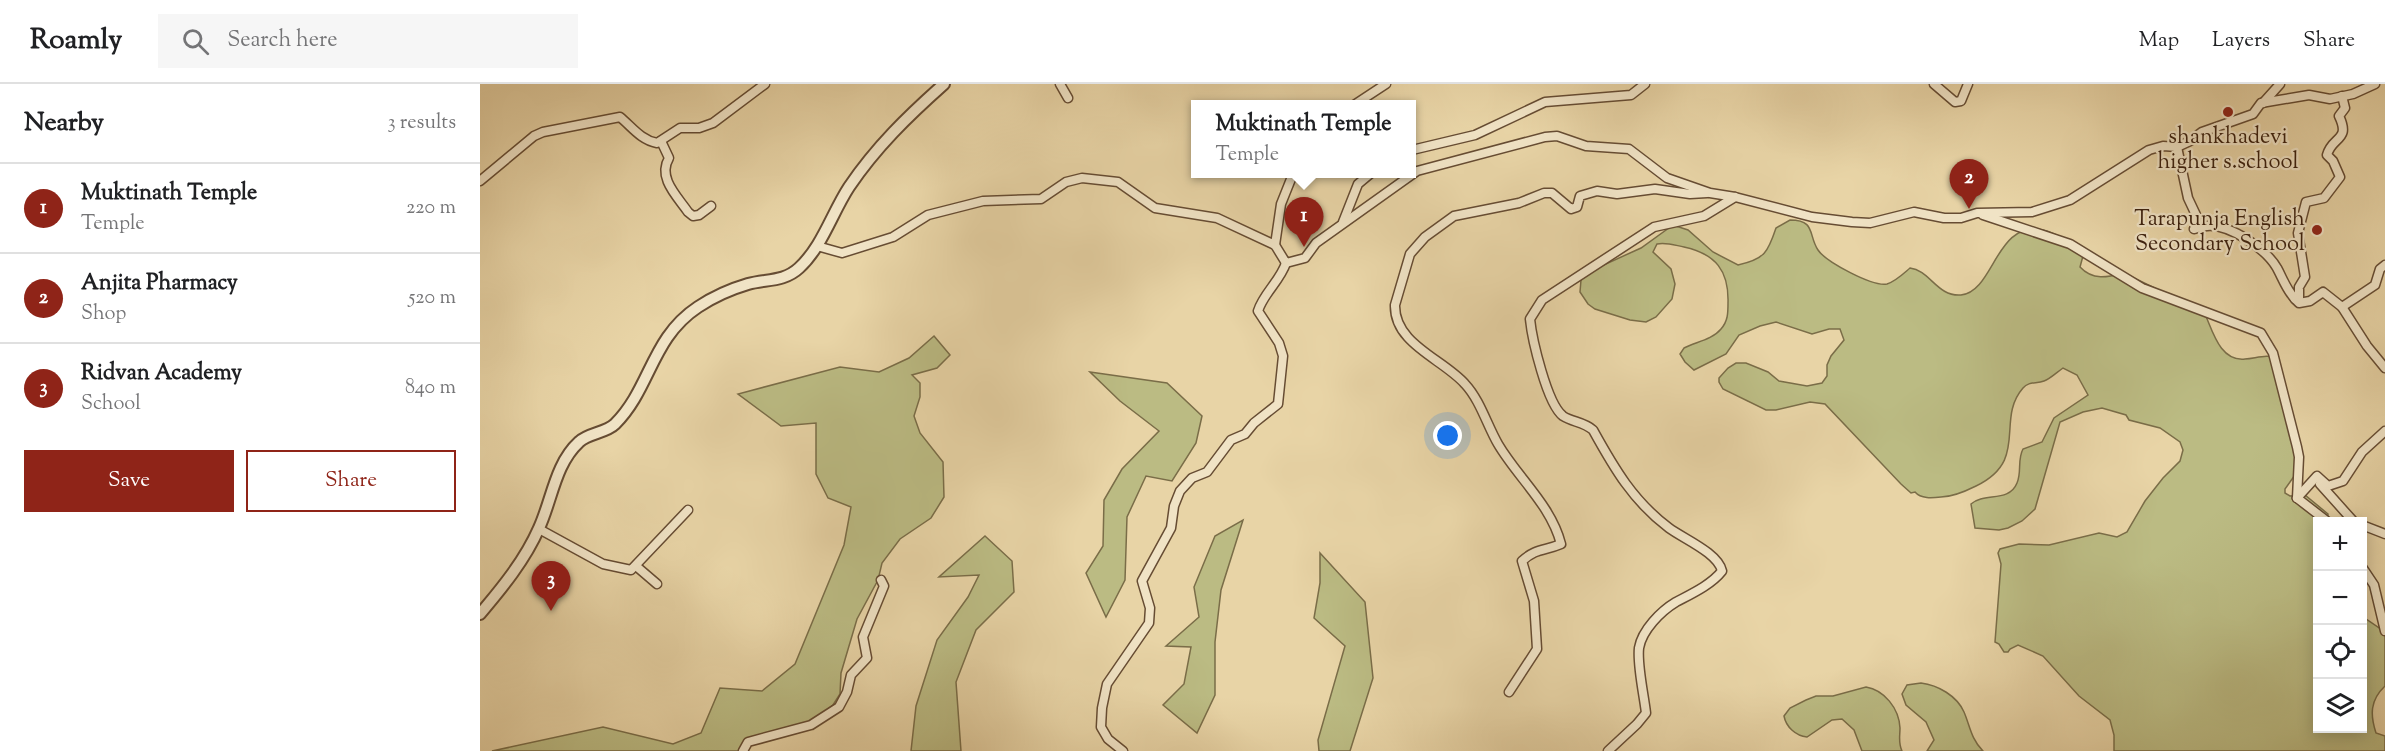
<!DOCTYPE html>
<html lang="en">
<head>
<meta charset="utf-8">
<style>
  body { margin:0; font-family:"Sorts Mill Goudy",serif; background:#f6f6f6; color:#202124 }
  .controls { position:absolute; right:18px; bottom:18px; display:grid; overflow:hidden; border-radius:0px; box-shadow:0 3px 15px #0003 }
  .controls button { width:54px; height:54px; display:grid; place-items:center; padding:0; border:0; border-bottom:2px solid #e0e0e0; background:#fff; color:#202124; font:30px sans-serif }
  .you { position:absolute; left:968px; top:352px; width:21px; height:21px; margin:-15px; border:4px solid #fff; border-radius:50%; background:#1a73e8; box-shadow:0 0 0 9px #1a73e833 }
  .badge { display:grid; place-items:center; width:39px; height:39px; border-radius:50%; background:#8f2418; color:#fff; font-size:20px; font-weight:700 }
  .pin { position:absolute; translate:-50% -50px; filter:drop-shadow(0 2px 3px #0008) }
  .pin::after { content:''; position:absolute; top:32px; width:21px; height:18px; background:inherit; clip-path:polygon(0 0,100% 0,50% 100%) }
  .popup { position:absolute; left:711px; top:16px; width:225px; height:78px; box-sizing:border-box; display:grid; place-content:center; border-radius:0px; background:#fff; filter:drop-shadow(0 2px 4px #0005); font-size:20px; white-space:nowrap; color:#757577 }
  .popup b { font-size:22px; color:#202124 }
  .popup::after { content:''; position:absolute; left:50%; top:100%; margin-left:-12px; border:12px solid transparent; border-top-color:#fff }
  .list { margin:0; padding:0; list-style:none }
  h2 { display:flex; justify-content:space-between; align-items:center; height:78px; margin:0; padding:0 24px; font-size:26px }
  h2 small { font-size:20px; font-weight:400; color:#757577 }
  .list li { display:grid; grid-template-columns:39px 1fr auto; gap:18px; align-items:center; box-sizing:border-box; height:90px; padding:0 24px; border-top:2px solid #e0e0e0 }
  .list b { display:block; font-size:22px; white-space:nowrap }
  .list p { margin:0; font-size:20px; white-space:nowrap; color:#757577 }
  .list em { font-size:20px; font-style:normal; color:#757577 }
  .actions { display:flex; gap:12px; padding:18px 24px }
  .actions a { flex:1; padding:14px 0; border:2px solid #8f2418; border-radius:0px; text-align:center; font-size:21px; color:#8f2418 }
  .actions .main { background:#8f2418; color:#fff }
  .icon { flex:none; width:33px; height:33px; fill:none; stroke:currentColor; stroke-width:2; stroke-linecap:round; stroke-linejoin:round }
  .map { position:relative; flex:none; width:1905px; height:667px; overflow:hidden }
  header { display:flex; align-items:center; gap:36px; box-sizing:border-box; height:84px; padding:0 30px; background:#fff; border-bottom:2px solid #e0e0e0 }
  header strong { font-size:28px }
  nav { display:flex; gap:33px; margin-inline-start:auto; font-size:21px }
  .search { width:420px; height:54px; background:#f6f6f6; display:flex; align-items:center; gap:15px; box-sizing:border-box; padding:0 21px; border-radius:0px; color:#757577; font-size:22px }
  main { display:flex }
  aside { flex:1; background:#fff }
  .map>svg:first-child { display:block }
  .green { fill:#bbbb83; stroke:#7a6d48; stroke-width:1.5 }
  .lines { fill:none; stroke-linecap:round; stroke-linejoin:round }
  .minor-casing { stroke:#664c33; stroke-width:11 }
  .tertiary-casing { stroke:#664c33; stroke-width:14 }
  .minor { stroke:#f0e3c5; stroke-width:8 }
  .tertiary { stroke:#f0e3c5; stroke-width:10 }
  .poi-dot { fill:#8f2418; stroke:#f0e3c5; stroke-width:2 }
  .labels { text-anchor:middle; stroke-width:4.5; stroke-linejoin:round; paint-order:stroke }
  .poi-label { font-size:22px; fill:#3a1f0d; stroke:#f0e3c5 }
</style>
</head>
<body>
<header>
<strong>Roamly</strong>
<div class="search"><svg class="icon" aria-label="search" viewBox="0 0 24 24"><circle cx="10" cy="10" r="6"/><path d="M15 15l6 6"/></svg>Search here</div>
<nav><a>Map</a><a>Layers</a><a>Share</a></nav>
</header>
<main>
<aside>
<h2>Nearby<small>3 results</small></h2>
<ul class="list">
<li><span class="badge">1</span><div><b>Muktinath Temple</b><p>Temple</p></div><em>220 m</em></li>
<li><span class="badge">2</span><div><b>Anjita Pharmacy</b><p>Shop</p></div><em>520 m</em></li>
<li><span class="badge">3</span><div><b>Ridvan Academy</b><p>School</p></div><em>840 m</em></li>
</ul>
<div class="actions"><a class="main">Save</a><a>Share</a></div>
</aside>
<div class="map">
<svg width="1905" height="667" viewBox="0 0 1905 667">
  <rect width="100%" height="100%" fill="#e8d4a6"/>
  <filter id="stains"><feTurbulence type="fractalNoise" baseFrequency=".00333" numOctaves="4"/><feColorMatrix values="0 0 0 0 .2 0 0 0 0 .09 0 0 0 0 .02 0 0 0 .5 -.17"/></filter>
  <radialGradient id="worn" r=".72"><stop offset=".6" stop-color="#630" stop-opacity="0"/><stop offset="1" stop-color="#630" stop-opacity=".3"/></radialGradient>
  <!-- green -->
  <g class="green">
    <path d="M1310 136C1336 136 1328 151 1338 166 1346 178 1393 203 1407 200 1416 197 1423 190 1430 184 1450 186 1457 213 1481 211 1515 207 1515 136 1563 146 1576 149 1589 158 1601 163L1603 172 1600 183C1613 197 1628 193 1644 189L1724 228C1732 244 1739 278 1765 275 1777 274 1787 270 1798 274L1820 365 1815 391 1805 405V409L1810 412 1825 411 1848 430 1847 437 1838 438V644H1882L1883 533 1905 548V602C1890 616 1890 631 1896 649L1905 652V667H1634V651L1630 636 1599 612 1563 572 1538 561 1530 565 1528 568H1524L1519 560 1515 558 1521 480 1518 469 1520 465 1539 460 1569 461 1619 449 1637 453 1647 448 1665 417 1683 394 1700 377 1703 366 1700 358 1680 344 1649 336 1646 331 1622 324 1603 328 1580 338 1555 425 1542 437 1528 444 1519 446 1495 444 1491 420C1504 408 1529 419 1537 399 1542 388 1537 376 1543 365L1562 358 1574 334 1608 311 1597 291 1583 284C1577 288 1570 295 1564 297 1556 300 1549 297 1543 304 1515 336 1550 376 1496 402 1486 407 1472 413 1461 413 1452 414 1441 415 1435 408L1431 409 1421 400 1345 320 1330 318 1296 326H1286L1243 305 1239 298V294L1248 284 1256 279H1266L1288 288 1299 297 1327 302 1342 299 1347 292V281L1351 272 1364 256 1360 245H1349L1332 250 1296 238 1280 242 1259 251 1246 270 1214 286 1205 278 1200 270 1204 264C1215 258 1232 256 1241 245 1248 237 1248 229 1248 219 1249 187 1236 170 1204 163 1194 161 1186 158 1177 160L1173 168 1191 185 1195 200 1192 215 1176 233 1166 238 1150 236 1115 225 1108 220 1100 208 1101 196 1106 189 1161 164 1193 141 1208 146 1233 168 1258 181C1285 175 1288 168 1296 144Z"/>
    <path d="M454 252 470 271 457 284 432 291 440 299V313L434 332 440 349 463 378 464 413 451 434 420 455 402 479 398 496 377 535 361 589 360 610 353 621 328 641 273 654 261 667H12L123 643 193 660 221 649 240 604 282 607 315 580 364 461 371 423 348 414 336 390V339L301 342 258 310 360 283 399 288 429 274Z"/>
    <path d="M610 288 687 299 722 332 716 359 692 397 666 392 647 433 645 496 626 533 606 489 623 462 624 416 642 385 679 347 640 317Z"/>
    <path d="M763 436 741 506 735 558V611L717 649 683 621 704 600 711 563 686 562 719 533 714 503 735 452Z"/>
    <path d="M505 452 532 477 534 508 496 546 476 598 481 667H431L436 622 457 556 488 513 499 491 459 493Z"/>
    <path d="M840 469 885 518 893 594 870 667H839L838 656 865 562 834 534 840 499Z"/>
    <path d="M1441 599C1458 601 1477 612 1484 628 1490 642 1491 655 1503 667H1447L1454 656 1446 638 1426 621 1422 610 1427 601Z"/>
    <path d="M1386 603C1404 606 1419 624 1420 644 1420 652 1418 659 1422 667H1382L1374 646 1362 635 1352 636 1327 653C1316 652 1306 643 1304 632L1310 624 1326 616 1336 612H1353Z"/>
  </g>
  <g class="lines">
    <!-- minor casing -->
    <g class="minor-casing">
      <g id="minor">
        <path d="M580 0 588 14"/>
        <path d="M1454 0 1475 18 1481 17 1488 0"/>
        <path d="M1783 19 1800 0"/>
        <path d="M874 21 906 0"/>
        <path d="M181 57 189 74C177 94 198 113 208 128L213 132 219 131 231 122"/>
        <path d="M1697 63 1708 114 1716 131 1717 138 1714 145C1718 144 1723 142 1727 142 1750 140 1786 165 1797 184 1803 195 1806 205 1815 215L1819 214V203L1825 193 1818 149 1826 118 1844 114 1860 93 1853 77 1847 71C1852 52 1871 57 1859 32L1865 24 1862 12"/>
        <path d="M932 66 995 51 1065 18 1151 11 1165 0"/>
        <path d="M0 97 54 52 63 48 140 33C152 43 161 56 177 59L200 44H219L233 39 285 0"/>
        <path d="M1503 131 1590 160 1662 204 1781 249 1793 269 1817 363 1819 373 1817 414"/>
        <path d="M863 138 878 100 890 90"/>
        <path d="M795 161 801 120 813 90"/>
        <path d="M337 162 362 169 413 153 448 131 503 117 561 115 586 98 602 94 638 98 675 124 737 134 795 161 806 179 825 174 836 159 937 87 1065 53 1077 52 1106 62 1149 65 1187 94 1230 109 1255 113 1332 133 1372 138 1390 139 1434 128 1464 134H1481L1497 129 1552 128 1590 116 1669 66 1683 62 1697 63 1710 57 1722 48 1773 30 1781 19 1829 11 1850 15 1873 10 1895 0"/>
        <path d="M1815 215 1819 219 1830 217 1843 208 1862 223 1895 201 1900 185 1905 181"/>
        <path d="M1862 223 1887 262 1905 284"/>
        <path d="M1840 400 1874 438"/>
        <path d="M1817 414 1837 392 1848 402 1863 397 1882 368 1905 347"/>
        <path d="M1817 414 1848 438"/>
        <path d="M1882 441 1905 450"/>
        <path d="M59 445 123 480 151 486 208 426"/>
        <path d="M156 482 177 500"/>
        <path d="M1882 483 1894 501 1905 547"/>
        <path d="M1029 608 1057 565 1054 517 1042 477C1056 464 1065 467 1081 460 1071 421 1038 394 1018 360 1007 341 1000 316 985 300 963 275 914 260 915 221L930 170 945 153 974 132 1039 119 1064 109H1072L1091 125 1097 123 1100 112 1117 107 1137 110 1175 105 1210 110 1227 109"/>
        <path d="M263 667 268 658 331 641 359 623 367 608 371 591 387 574 383 553 404 502 401 496"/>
        <path d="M643 667 628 655 621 643 622 624 627 600 669 539 670 524 662 497 691 444 694 422 700 407 712 394 727 388 751 356 765 350 774 339 798 320 803 272 799 259 778 227C783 210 800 197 806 179"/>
        <path d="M1128 667 1157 640 1166 629C1164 611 1157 581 1159 564 1162 546 1181 527 1196 518 1211 510 1231 501 1242 487 1238 469 1204 455 1189 444 1153 417 1134 384 1113 346 1104 338 1092 338 1083 332 1067 320 1052 255 1050 235L1062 216 1174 143 1224 132 1255 113"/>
      </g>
    </g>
    <!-- tertiary casing -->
    <g class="tertiary-casing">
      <path id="tertiary" d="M0 530C22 504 45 476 59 444 72 416 75 380 99 358 108 349 126 349 135 340 171 304 171 254 218 223 233 213 251 205 268 200 286 195 304 198 319 184 342 163 352 129 369 103 396 63 428 32 464 0"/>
    </g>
    <!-- minor -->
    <use href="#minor" class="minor"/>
    <!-- tertiary -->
    <use href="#tertiary" class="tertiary"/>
  </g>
  <!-- markers -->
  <g class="poi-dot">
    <circle cx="1748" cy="28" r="6"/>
    <circle cx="1837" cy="146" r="6"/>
  </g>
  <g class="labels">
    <!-- poi labels -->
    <g class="poi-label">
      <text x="1748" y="59">shankhadevi<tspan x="1748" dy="25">higher s.school</tspan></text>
      <text x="1825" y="141" text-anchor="end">Tarapunja English<tspan x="1825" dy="25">Secondary School</tspan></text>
    </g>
  </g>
  <rect width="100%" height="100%" filter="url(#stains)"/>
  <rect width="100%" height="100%" fill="url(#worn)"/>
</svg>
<div class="controls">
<button>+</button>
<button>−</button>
<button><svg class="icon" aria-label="locate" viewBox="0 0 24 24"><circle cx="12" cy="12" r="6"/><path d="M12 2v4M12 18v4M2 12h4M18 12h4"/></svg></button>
<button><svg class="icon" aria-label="layers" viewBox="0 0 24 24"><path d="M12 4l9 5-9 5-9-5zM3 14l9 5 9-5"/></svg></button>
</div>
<div class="you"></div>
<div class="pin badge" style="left:824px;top:163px">1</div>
<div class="popup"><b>Muktinath Temple</b>Temple</div>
<div class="pin badge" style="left:1489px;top:125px">2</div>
<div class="pin badge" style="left:71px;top:527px">3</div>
</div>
</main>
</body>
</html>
